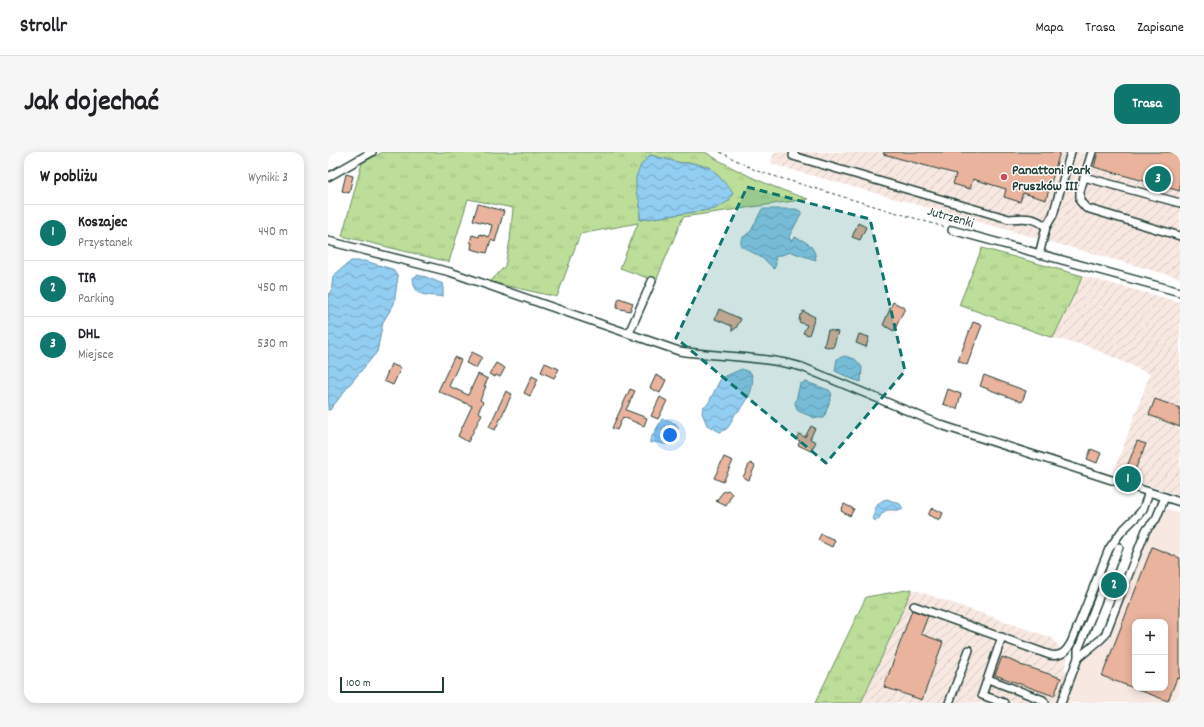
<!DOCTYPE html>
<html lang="pl">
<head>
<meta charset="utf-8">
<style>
  body { margin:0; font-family:Dekko,sans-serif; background:#f6f6f6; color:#202124 }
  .controls { position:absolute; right:12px; bottom:12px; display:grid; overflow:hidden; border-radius:8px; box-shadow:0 2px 10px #0003 }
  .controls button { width:36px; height:36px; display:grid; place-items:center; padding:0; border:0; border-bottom:1px solid #e0e0e0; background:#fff; color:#202124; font:20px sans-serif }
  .scale { position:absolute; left:12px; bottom:10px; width:104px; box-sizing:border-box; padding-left:4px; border:2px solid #1f3d34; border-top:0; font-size:11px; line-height:14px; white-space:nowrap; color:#1f3d34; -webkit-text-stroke:3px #fff; paint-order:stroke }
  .you { position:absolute; left:342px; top:283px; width:14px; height:14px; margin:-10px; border:3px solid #fff; border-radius:50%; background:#1a73e8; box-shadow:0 0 0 6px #1a73e833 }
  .badge { display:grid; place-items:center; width:26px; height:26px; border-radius:50%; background:#0f766e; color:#fff; font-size:13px; font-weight:700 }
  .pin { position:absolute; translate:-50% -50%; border:2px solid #fff; box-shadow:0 1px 4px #0006 }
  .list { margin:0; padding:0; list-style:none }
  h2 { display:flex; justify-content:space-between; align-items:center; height:52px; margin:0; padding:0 16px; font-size:17px }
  h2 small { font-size:13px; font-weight:400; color:#757577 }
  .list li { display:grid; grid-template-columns:26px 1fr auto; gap:12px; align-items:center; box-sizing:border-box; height:56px; padding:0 16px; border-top:1px solid #e0e0e0 }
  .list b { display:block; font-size:15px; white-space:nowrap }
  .list p { margin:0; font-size:13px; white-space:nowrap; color:#757577 }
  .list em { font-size:13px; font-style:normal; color:#757577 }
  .map { position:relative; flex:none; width:852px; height:551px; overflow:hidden; border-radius:12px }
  header { display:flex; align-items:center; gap:24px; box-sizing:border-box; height:56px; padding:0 20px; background:#fff; border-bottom:1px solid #e0e0e0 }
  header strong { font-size:19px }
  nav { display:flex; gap:22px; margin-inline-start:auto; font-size:14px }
  .intro { display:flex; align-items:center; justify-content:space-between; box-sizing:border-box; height:96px; padding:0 24px }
  h1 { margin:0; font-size:28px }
  .button { padding:10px 18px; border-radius:12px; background:#0f766e; color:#fff; font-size:14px; font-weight:700 }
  main { display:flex; gap:24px; padding:0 24px }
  aside { flex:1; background:#fff; border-radius:12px; box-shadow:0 2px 10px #0003 }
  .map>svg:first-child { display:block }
  .built { fill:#f8e8e2; fill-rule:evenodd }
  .industrial { fill:url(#industrial-furrows) }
  .grass { fill:url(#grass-tufts); stroke:#6e8e66; fill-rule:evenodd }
  .water { fill:url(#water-waves); stroke:#6493a6 }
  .building { fill:#e9b39d; stroke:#1f3d34; fill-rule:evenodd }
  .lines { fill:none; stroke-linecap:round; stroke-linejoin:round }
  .minor-casing { stroke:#1f3d34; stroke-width:10 }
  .path { stroke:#1f3d34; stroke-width:1; stroke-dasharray:3 3; stroke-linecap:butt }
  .minor { stroke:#fff; stroke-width:7 }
  .marked { fill:#0f766e; fill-opacity:0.2; stroke:#0f766e; stroke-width:3; stroke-dasharray:8 5; stroke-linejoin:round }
  .poi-dot { fill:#d1495b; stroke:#fff; stroke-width:1.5 }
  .labels { text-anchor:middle; stroke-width:3; stroke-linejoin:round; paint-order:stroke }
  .poi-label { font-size:14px; font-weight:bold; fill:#1f3d34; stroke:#fff; text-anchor:start }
  .street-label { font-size:14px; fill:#1f3d34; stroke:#fff }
</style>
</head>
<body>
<header>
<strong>Strollr</strong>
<nav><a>Mapa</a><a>Trasa</a><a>Zapisane</a></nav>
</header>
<div class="intro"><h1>Jak dojechać</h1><a class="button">Trasa</a></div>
<main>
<aside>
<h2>W pobliżu<small>Wyniki: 3</small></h2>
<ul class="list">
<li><span class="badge">1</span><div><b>Koszajec</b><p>Przystanek</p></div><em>440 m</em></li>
<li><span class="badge">2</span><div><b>TIR</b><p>Parking</p></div><em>450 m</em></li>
<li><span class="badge">3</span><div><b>DHL</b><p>Miejsce</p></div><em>530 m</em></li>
</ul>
</aside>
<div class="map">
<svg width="852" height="551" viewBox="0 0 852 551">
  <defs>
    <pattern id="industrial-furrows" width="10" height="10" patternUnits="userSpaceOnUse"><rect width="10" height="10" fill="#f8e8e2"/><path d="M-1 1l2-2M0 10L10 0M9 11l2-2" fill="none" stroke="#d4c8c2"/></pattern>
    <pattern id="grass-tufts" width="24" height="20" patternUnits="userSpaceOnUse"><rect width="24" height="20" fill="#bcde98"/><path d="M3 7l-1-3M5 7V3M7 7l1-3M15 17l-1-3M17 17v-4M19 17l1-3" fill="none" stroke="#a1bf84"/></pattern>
    <pattern id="water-waves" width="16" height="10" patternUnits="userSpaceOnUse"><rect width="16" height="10" fill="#92cdf2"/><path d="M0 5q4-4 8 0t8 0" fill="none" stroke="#77a8c5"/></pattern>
  </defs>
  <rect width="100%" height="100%" fill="#fff"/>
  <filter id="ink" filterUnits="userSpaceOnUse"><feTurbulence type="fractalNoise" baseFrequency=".025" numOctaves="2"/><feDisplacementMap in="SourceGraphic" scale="8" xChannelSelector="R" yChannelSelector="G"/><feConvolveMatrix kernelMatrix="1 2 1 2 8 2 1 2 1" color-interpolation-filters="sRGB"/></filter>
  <g filter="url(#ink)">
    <!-- built -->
    <path class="built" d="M839 357 852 361V551H738L754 507 779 490 823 378ZM807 470H837V536H807Z"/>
    <!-- industrial -->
    <g class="industrial">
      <path d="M446 0H852V126L443 12Z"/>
      <path d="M755 124 852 150V344L785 322 822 222 760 194 725 186Z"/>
      <path d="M584 437 724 486 740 506 736 517 750 522 739 551H533Z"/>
    </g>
    <!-- grass -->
    <g class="grass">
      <path d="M55 0H377C409 20 443 35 480 47L355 65 328 129 292 116 310 71 252 82 229 145 162 130 177 114 182 88 185 56 140 47 121 110 14 84 34 11ZM322 3 353 11H365L383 16 387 57 312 68V50Z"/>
      <path d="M654 96 755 124 725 186 631 153Z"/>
      <path d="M584 437 533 551H487L538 445Z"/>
    </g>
    <!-- water -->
    <g class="water">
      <path d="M322 3 353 11H365L383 16 405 40 401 49 387 57 312 68V50L308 41V25L313 13Z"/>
      <path d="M434 57H468L474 60 461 85 463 89 467 85C479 90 487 94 488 108L463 100 447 105 448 112 446 117C437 106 425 101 413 94V87L423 79Z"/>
      <path d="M23 109H37L64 117 70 124 66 152 55 170 49 200 22 232 2 258H0V141L3 142 5 124Z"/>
      <path d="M89 123 98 125 115 132V145C100 142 86 147 85 126Z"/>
      <path d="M516 204 527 207 534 215 533 230 524 227 507 219 509 207Z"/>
      <path d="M414 217 423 221C428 233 420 248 413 257 411 259 407 261 406 264 401 273 403 276 392 280L379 273 374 261 375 255 380 252 393 226Z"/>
      <path d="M478 230 501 238 504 242 496 266H487L470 259 467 252 472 232Z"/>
      <path d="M334 267 340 268 348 272 350 276 344 292C336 294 329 288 322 291V288Z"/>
      <path d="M559 347 572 352 574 355V358C560 359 558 354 550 368L547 369 545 367C546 358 549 349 559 347Z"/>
    </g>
    <!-- building -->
    <g class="building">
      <path d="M556 0H732L718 48 695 41 692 50 676 45 678 37 645 27 642 37 625 32 628 22 555 2Z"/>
      <path d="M770 0H852V39L766 15Z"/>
      <path d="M18 22 25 24 21 41 14 39Z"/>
      <path d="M150 52 176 59 167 90 163 88 159 101 143 97 144 91 142 90 144 83 151 85 152 82 161 85 164 73 145 68Z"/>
      <path d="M530 71 538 75 532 88 524 85Z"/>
      <path d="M291 146 305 151 302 159 288 156Z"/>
      <path d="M565 150 577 156 566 179 555 173Z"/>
      <path d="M391 157 413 167 408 176 404 179V174L387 167Z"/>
      <path d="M475 159 487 165 481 183 475 181 479 173 471 170 472 163 474 162Z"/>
      <path d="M645 170 654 173 639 213 630 209Z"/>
      <path d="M500 178 510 180 505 196 496 194Z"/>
      <path d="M531 182 541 185 538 195 528 191Z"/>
      <path d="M144 200 154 205 148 216 138 211Z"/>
      <path d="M126 205 133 208 121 234 140 243 150 222 160 227 156 234H158L152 248 155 250 150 260 154 262 140 290 130 284 144 254 110 239Z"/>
      <path d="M168 211 177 216 172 225 168 223 167 225 161 222Z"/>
      <path d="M217 211 231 217 226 226 213 220Z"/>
      <path d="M63 212 73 216 65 233 56 229Z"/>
      <path d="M328 223 338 228 332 241 322 236Z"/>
      <path d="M656 223 698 239 694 250 652 234Z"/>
      <path d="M204 224 210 227 202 244 196 241Z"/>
      <path d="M302 237 307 239 298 258 319 266 316 274 295 265 289 278 284 276Z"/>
      <path d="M620 237 633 242 629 257 615 252Z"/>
      <path d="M178 239 184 242 167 278 161 275Z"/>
      <path d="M332 245 339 249 330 267 323 264Z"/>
      <path d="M827 247 852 256V275L821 263Z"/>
      <path d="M483 274 487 276 482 287 488 290 483 299 470 293 472 289 468 287 471 282 477 285Z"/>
      <path d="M809 289 818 292 807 318 799 315Z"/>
      <path d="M763 297 773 301 769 311 759 307Z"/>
      <path d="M396 305 405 309 395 330 386 326Z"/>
      <path d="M422 311 427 314 421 328 415 325Z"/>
      <path d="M400 338 404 342 398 354 388 349 395 340Z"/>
      <path d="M516 352 526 357 522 364 513 359Z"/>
      <path d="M605 356 615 361 612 368 600 363 603 357 604 358Z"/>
      <path d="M493 382 507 388 504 395 490 388Z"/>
      <path d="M824 395 852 406V527L849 526 840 549 774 524ZM807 470H837V536H807Z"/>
      <path d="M584 458 600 464 593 482 615 490 594 548 556 535Z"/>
      <path d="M674 505 692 512V513L703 516 733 526 726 544 667 523Z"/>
    </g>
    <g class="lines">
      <!-- minor casing -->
      <g class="minor-casing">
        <g id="minor">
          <path d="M466 0 465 4 681 67C694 66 707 64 718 75L711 103"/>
          <path d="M764 0 752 39V49L758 56 852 84"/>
          <path d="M0 25 44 0"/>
          <path d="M756 25 852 51"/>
          <path d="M718 75 725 63 743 0"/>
          <path d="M624 78 852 140"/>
          <path d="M0 89 122 120 351 199C392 205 434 204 474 215L616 274 852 350"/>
          <path d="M301 181 324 129"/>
          <path d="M586 454 722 503C733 505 738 500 743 491L781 397 793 380 811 362 815 357 821 340"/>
          <path d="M674 485 654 543 676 551"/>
          <path d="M750 506V498L791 395"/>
          <path d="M660 527 715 548 717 551"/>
          <path d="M621 551 641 498"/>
          <path d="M733 551 750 506 772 488 777 483 818 378 828 367 837 345"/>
        </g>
      </g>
      <!-- path -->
      <path class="path" d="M392 0 429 19 616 75"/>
      <!-- minor -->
      <use href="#minor" class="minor"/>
    </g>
  </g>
  <!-- marked area -->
  <path class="marked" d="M419 35 542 67 577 219 498 311 348 186Z"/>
  <!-- markers -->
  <circle class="poi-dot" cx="676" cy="25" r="4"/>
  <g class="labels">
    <!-- poi labels -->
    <g class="poi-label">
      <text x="684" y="22">Panattoni Park<tspan x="684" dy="16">Pruszków III</tspan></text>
    </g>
    <!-- street labels -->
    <g class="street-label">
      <text transform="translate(623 64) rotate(16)" y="5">Jutrzenki</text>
    </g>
  </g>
</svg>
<div class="controls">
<button>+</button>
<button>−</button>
</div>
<div class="scale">100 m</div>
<div class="you"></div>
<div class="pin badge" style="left:800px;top:327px">1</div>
<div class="pin badge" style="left:786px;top:433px">2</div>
<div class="pin badge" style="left:830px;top:27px">3</div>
</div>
</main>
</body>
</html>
